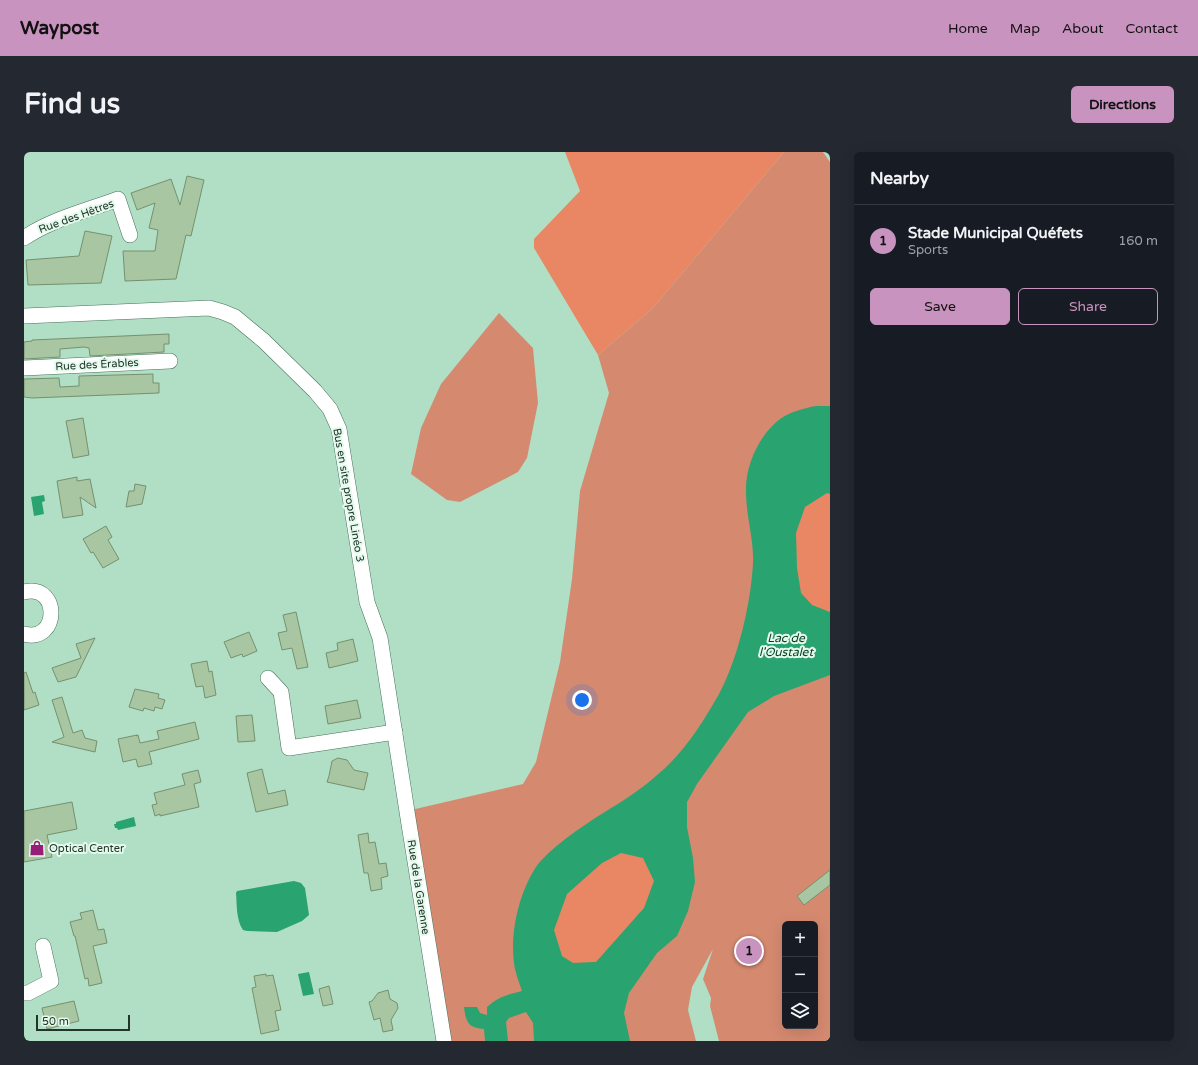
<!DOCTYPE html>
<html lang="en">
<head>
<meta charset="utf-8">
<style>
  body { margin:0; font-family:"Varela Round",sans-serif; background:#242831; color:#f1f3f6 }
  .controls { position:absolute; right:12px; bottom:12px; display:grid; overflow:hidden; border-radius:6px; box-shadow:0 4px 16px #0002 }
  .controls button { width:36px; height:36px; display:grid; place-items:center; padding:0; border:0; border-bottom:1px solid #363941; background:#171b24; color:#f1f3f6; font:20px sans-serif }
  .scale { position:absolute; left:12px; bottom:10px; width:94px; box-sizing:border-box; padding-left:4px; border:2px solid #23352b; border-top:0; font-size:11px; line-height:14px; white-space:nowrap; color:#23352b; -webkit-text-stroke:3px #e3faec; paint-order:stroke }
  .you { position:absolute; left:558px; top:548px; width:14px; height:14px; margin:-10px; border:3px solid #fff; border-radius:50%; background:#1a73e8; box-shadow:0 0 0 6px #1a73e833 }
  .badge { display:grid; place-items:center; width:26px; height:26px; border-radius:50%; background:#c893be; color:#111; font-size:13px; font-weight:700 }
  .pin { position:absolute; translate:-50% -50%; border:2px solid #fff; box-shadow:0 1px 4px #0006 }
  .list { margin:0; padding:0; list-style:none }
  h2 { display:flex; justify-content:space-between; align-items:center; height:52px; margin:0; padding:0 16px; font-size:17px }
  h2 small { font-size:13px; font-weight:400; color:#9ea1a6 }
  .list li { display:grid; grid-template-columns:26px 1fr auto; gap:12px; align-items:center; box-sizing:border-box; height:72px; padding:0 16px; border-top:1px solid #363941 }
  .list b { display:block; font-size:15px; white-space:nowrap }
  .list p { margin:0; font-size:13px; white-space:nowrap; color:#9ea1a6 }
  .list em { font-size:13px; font-style:normal; color:#9ea1a6 }
  .actions { display:flex; gap:8px; padding:12px 16px }
  .actions a { flex:1; padding:9px 0; border:1px solid #c893be; border-radius:6px; text-align:center; font-size:14px; color:#c893be }
  .actions .main { background:#c893be; color:#111 }
  .icon { flex:none; width:22px; height:22px; fill:none; stroke:currentColor; stroke-width:2; stroke-linecap:round; stroke-linejoin:round }
  .map { position:relative; flex:none; width:806px; height:889px; overflow:hidden; border-radius:6px }
  header { display:flex; align-items:center; gap:24px; box-sizing:border-box; height:56px; padding:0 20px; background:#c893be; color:#111 }
  header strong { font-size:19px }
  nav { display:flex; gap:22px; margin-inline-start:auto; font-size:14px }
  .intro { display:flex; align-items:center; justify-content:space-between; box-sizing:border-box; height:96px; padding:0 24px }
  h1 { margin:0; font-size:28px }
  .button { padding:10px 18px; border-radius:6px; background:#c893be; color:#111; font-size:14px; font-weight:700 }
  main { display:flex; gap:24px; padding:0 24px }
  aside { flex:1; background:#171b24; border-radius:6px; box-shadow:0 4px 16px #0002 }
  .map>svg:first-child { display:block }
  .green { fill:#d58a70; fill-rule:evenodd }
  .forest { fill:#e98664 }
  .water { fill:#29a36f; fill-rule:evenodd }
  .building { fill:#a8c6a1; stroke:#75916e }
  .lines { fill:none; stroke-linecap:round; stroke-linejoin:round }
  .minor-casing { stroke:#46715a; stroke-width:16 }
  .minor { stroke:#fff; stroke-width:15 }
  .labels { text-anchor:middle; stroke-width:4; stroke-linejoin:round; paint-order:stroke }
  .street-label { font-size:11px; fill:#23352b; stroke:#e3faec }
  .poi-label { font-size:11px; fill:#23352b; stroke:#e3faec; text-anchor:start }
  .water-label { font-size:12px; font-style:italic; fill:#093b26; stroke:#e3faec }
</style>
</head>
<body>
<header>
<strong>Waypost</strong>
<nav><a>Home</a><a>Map</a><a>About</a><a>Contact</a></nav>
</header>
<div class="intro"><h1>Find us</h1><a class="button">Directions</a></div>
<main>
<div class="map">
<svg width="806" height="889" viewBox="0 0 806 889">
  <rect width="100%" height="100%" fill="#b0dfc5"/>
  <!-- green -->
  <g class="green">
    <path d="M760 0H799L806 10V889H695L686 854 687 846 679 827 689 797 668 835 664 858 672 889H424L387 658 499 632 512 610 536 510 548 427 556 339 585 241 574 203 628 157ZM761 772H791V874H761Z"/>
    <path d="M475 161 509 196 514 251 503 306 494 320 436 350 423 348 387 322 397 276 417 232Z"/>
  </g>
  <!-- forest -->
  <g class="forest">
    <path d="M541 0H760L628 157 574 203 510 96V87L556 39Z"/>
    <path d="M803 341 806 342V460L788 453 777 441 773 416 772 380 781 355Z"/>
    <path d="M597 701 619 706 630 729 620 756 572 810 549 811 538 804 530 778 543 742 578 711Z"/>
  </g>
  <!-- water -->
  <g class="water">
    <path d="M792 254H806V342L803 341 781 355 772 381 773 416 777 441 788 453 806 460V523L750 544 724 560 673 632 663 650V675L669 706 671 730 664 759 653 784 633 801 605 841 600 861 606 889H510L509 871 502 860 485 866 482 870 484 889H461L460 877C444 876 442 870 440 855H453L456 861 463 863V855C475 844 483 843 498 839 495 830 491 820 490 811 486 780 495 741 512 715 520 703 543 685 555 677 580 659 609 645 632 624 659 602 678 572 695 542 714 507 727 451 729 411 730 387 722 364 722 340 721 314 735 283 756 267 766 260 780 256 792 254ZM597 701 619 706 630 729 620 756 572 810 549 811 538 804 530 778 543 742 578 711Z"/>
    <path d="M20 343 21 349 18 350 20 362 10 364 7 345Z"/>
    <path d="M110 665 112 674 94 678 93 676H91L90 672H92V670Z"/>
    <path d="M270 729 277 731 281 736 285 763 278 769 253 780 223 779 219 778C212 768 213 752 212 741L213 739Z"/>
    <path d="M285 820 290 842 279 844 274 822Z"/>
  </g>
  <!-- building -->
  <g class="building">
    <path d="M163 24 180 28 167 84 162 83 152 127 101 129 99 99H131L134 78 125 76 131 51 113 58 107 41 147 27 156 53Z"/>
    <path d="M61 79 88 84 77 131 4 133 2 108 55 104Z"/>
    <path d="M145 182V192H140V200L66 204 65 196 60 195 36 197V205L0 207V190L8 189V188Z"/>
    <path d="M129 222V231H135V241L8 246 0 245V227L35 226 36 235 55 234V224Z"/>
    <path d="M59 266 65 303 49 306 42 269Z"/>
    <path d="M53 325V329L66 327 72 356 56 345 59 363 39 366 33 329Z"/>
    <path d="M111 332 122 334 118 352 102 355 105 339H110Z"/>
    <path d="M82 374 88 385 84 388 95 407 79 416 69 400 67 401 59 387Z"/>
    <path d="M272 460 284 515 273 517 268 496 258 498 254 481 263 479 259 463Z"/>
    <path d="M225 480 233 499 219 505 218 502 207 506 200 490Z"/>
    <path d="M71 486 52 525 34 530 28 516 57 506 52 492Z"/>
    <path d="M329 487 334 509 305 516 302 501 314 498 313 491Z"/>
    <path d="M183 509 185 520 188 519 192 543 181 546 179 534 172 535 167 512Z"/>
    <path d="M2 520 9 541 11 540 15 553 0 558V521Z"/>
    <path d="M111 537 135 542 134 546 141 548 138 557 131 555 130 559 120 556 119 559 105 555Z"/>
    <path d="M38 545 49 581 58 578 61 586 73 589 71 600 28 590 40 585 28 548Z"/>
    <path d="M333 548 337 566 304 572 301 554Z"/>
    <path d="M228 563 231 589 214 590 212 564Z"/>
    <path d="M171 570 175 587 125 600 128 612 114 615 112 607 99 610 94 587 113 583 112 584 114 583 116 591 135 587 133 579Z"/>
    <path d="M314 606 323 608 330 618 344 621 340 638 303 630 305 624 308 609Z"/>
    <path d="M238 617 244 642 261 638 264 653 232 660 223 621Z"/>
    <path d="M174 618 177 630 170 632 175 655 136 664V662L131 664 128 653 133 652 130 641 161 633 158 622Z"/>
    <path d="M48 650 53 677 23 683 28 705 0 710V659Z"/>
    <path d="M344 681 345 691 351 690 355 712 362 711 364 724 357 726 358 737 347 739 344 721H340L334 683Z"/>
    <path d="M806 718V733L780 753 773 744Z"/>
    <path d="M69 758 74 778 80 777 83 791 69 794 78 831 65 834 64 826 61 827 51 784H50L46 770 58 767 56 761Z"/>
    <path d="M242 822V824L249 823 257 858 251 859 255 878 237 882 228 836 232 835 230 824Z"/>
    <path d="M305 834 309 852 299 854 295 837Z"/>
    <path d="M364 838 366 847 373 851 374 856 367 868 369 878 359 880 356 866 350 868 345 850 348 849 354 841Z"/>
    <path d="M50 849 55 869 23 877 18 856Z"/>
  </g>
  <g class="lines">
    <!-- minor casing -->
    <g class="minor-casing">
      <g id="minor">
        <path d="M0 86C28 67 62 59 94 47L106 83"/>
        <path d="M0 164 185 156 199 160 211 165 240 189 291 239 306 257 315 277 343 450 356 486 384 666 420 889"/>
        <path d="M0 216 146 209"/>
        <path d="M0 440C37 431 35 492 0 482"/>
        <path d="M244 526 257 540 265 596 371 580"/>
        <path d="M0 841H4L27 829 19 794"/>
      </g>
    </g>
    <!-- minor -->
    <use href="#minor" class="minor"/>
  </g>
  <!-- icons -->
  <defs>
    <g id="shop-bare" transform="scale(1.2)"><path d="M-5-2.5h2.3a2.7 3.5 0 0 1 5.4 0H5L5.5 6h-11ZM-1.5-2.5h3a1.5 2.3 0 0 0-3 0Z" fill="#961e79" stroke="#e3faec" stroke-width="2.5" paint-order="stroke"/></g>
  </defs>
  <g fill-rule="evenodd">
    <use href="#shop-bare" x="13" y="696"/>
  </g>
  <g class="labels">
    <!-- street labels -->
    <g class="street-label">
      <text transform="translate(52 64) rotate(-20)" y="4">Rue des Hêtres</text>
      <text transform="translate(73 212) rotate(-3)" y="4">Rue des Érables</text>
      <text transform="translate(325 343) rotate(80)" y="4">Bus en site propre Linéo 3</text>
      <text transform="translate(395 735) rotate(81)" y="4">Rue de la Garenne</text>
    </g>
    <!-- poi labels -->
    <g class="poi-label">
      <text x="25" y="700">Optical Center</text>
    </g>
    <!-- water labels -->
    <g class="water-label">
      <text x="762" y="490">Lac de<tspan x="762" dy="14">l'Oustalet</tspan></text>
    </g>
  </g>
</svg>
<div class="controls">
<button>+</button>
<button>−</button>
<button><svg class="icon" aria-label="layers" viewBox="0 0 24 24"><path d="M12 4l9 5-9 5-9-5zM3 14l9 5 9-5"/></svg></button>
</div>
<div class="scale">50 m</div>
<div class="you"></div>
<div class="pin badge" style="left:725px;top:799px">1</div>
</div>
<aside>
<h2>Nearby<small></small></h2>
<ul class="list">
<li><span class="badge">1</span><div><b>Stade Municipal Quéfets</b><p>Sports</p></div><em>160 m</em></li>
</ul>
<div class="actions"><a class="main">Save</a><a>Share</a></div>
</aside>
</main>
</body>
</html>
